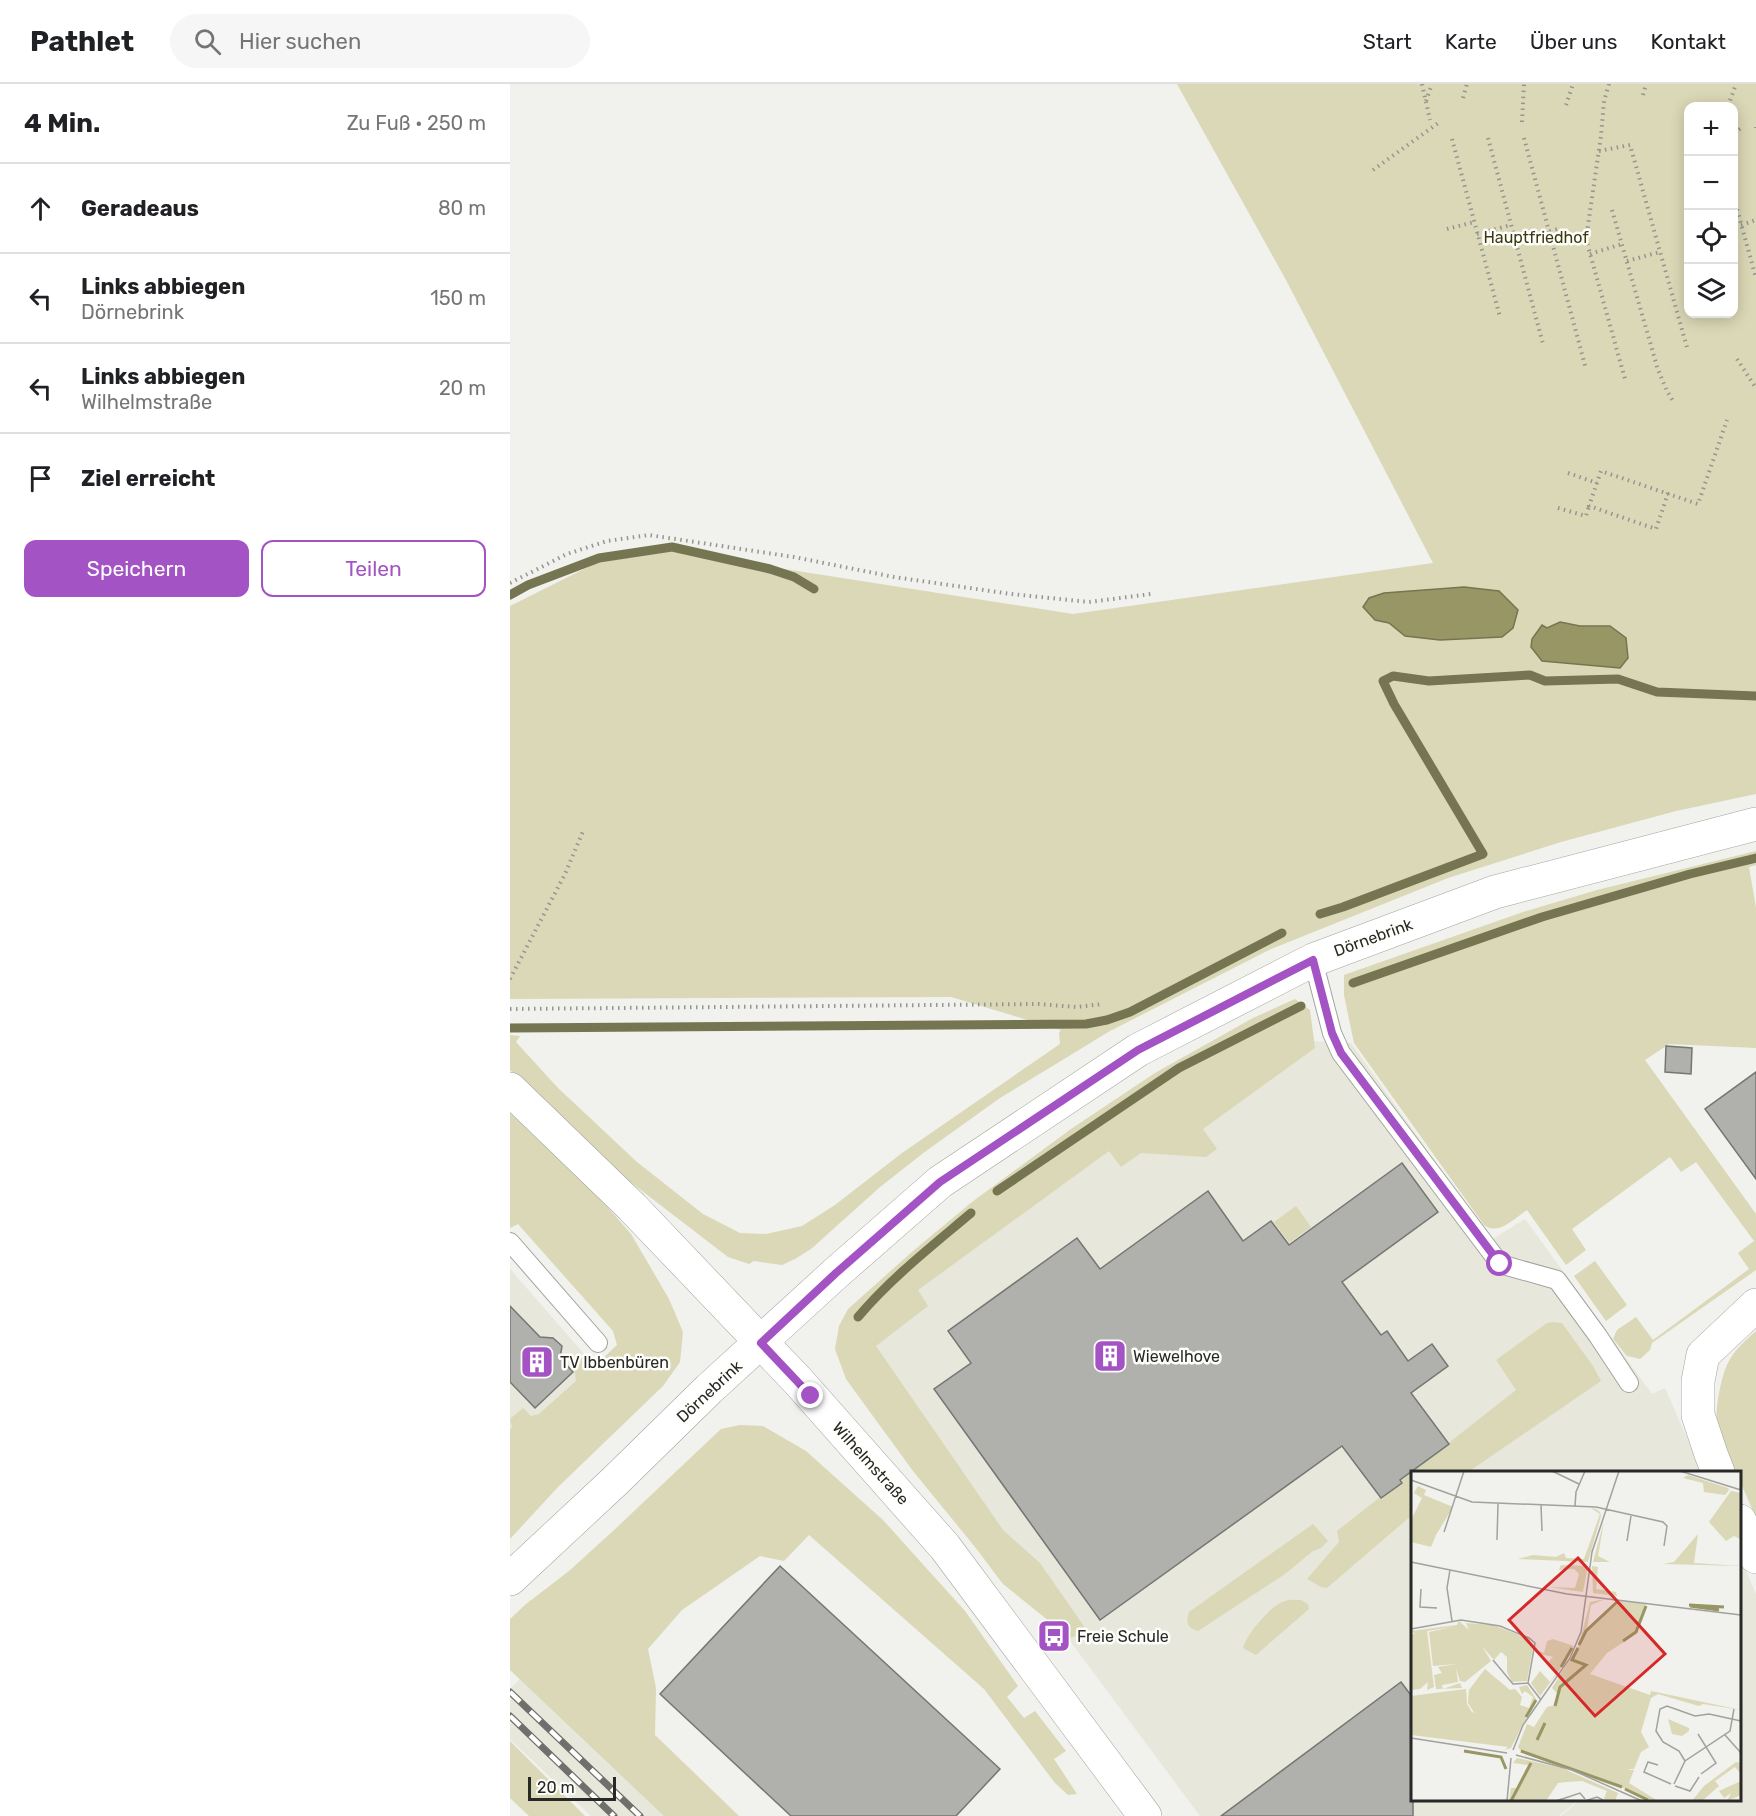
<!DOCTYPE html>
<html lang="de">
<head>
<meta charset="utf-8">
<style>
  body { margin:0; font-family:Rubik,sans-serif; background:#f6f6f6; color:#202124 }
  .controls { position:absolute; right:18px; top:18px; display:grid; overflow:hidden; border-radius:12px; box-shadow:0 3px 15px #0003 }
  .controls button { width:54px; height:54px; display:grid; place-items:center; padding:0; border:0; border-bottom:2px solid #e0e0e0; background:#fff; color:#202124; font:30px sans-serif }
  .scale { position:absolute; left:18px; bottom:15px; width:88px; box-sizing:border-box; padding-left:6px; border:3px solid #282826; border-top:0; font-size:16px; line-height:21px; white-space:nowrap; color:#282826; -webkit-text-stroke:4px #fefefa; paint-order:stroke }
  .stop { position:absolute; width:18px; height:18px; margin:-14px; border:4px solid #a453c4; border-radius:50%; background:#fff }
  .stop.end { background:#a453c4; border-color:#fff; box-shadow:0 2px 6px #0008 }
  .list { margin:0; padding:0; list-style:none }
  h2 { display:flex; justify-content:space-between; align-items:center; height:78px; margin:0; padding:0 24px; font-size:26px }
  h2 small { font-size:20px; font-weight:400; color:#757577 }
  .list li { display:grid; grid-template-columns:39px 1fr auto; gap:18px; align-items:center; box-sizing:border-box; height:90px; padding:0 24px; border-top:2px solid #e0e0e0 }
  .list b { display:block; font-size:22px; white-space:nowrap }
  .list p { margin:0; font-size:20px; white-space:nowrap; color:#757577 }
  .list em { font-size:20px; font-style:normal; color:#757577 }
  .actions { display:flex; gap:12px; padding:18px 24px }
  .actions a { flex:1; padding:14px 0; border:2px solid #a453c4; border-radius:12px; text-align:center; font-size:21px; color:#a453c4 }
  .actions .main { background:#a453c4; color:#fff }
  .icon { flex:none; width:33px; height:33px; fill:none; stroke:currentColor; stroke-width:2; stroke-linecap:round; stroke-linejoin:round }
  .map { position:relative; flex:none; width:1246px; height:1732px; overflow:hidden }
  header { display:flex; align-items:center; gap:36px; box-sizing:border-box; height:84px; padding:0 30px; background:#fff; border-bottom:2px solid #e0e0e0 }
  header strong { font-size:28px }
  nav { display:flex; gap:33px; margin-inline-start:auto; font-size:21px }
  .search { width:420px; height:54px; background:#f6f6f6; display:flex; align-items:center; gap:15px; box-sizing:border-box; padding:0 21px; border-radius:33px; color:#757577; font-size:22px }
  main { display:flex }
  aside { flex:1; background:#fff }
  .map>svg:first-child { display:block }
  .built { fill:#e7e7db }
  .green { fill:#dad8b6; fill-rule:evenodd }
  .water { fill:#989664; stroke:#767551; stroke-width:1.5 }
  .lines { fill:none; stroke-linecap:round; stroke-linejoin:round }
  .stream { stroke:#767551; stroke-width:9 }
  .building { fill:#b0b0ac; stroke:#757572; stroke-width:1.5 }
  .lane-casing { stroke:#a3a39f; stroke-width:20 }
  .street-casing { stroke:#a3a39f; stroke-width:34 }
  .path { stroke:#959592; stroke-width:4; stroke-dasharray:1.5 4.5; stroke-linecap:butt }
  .lane { stroke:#fff; stroke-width:18 }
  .street { stroke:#fff; stroke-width:33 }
  .rail-casing { stroke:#6f6f6c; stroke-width:7 }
  .rail { stroke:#fefefa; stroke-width:4.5; stroke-dasharray:14; stroke-linecap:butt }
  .route { stroke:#a453c4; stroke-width:8 }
  .labels { text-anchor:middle; stroke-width:5; stroke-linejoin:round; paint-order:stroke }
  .park-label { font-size:16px; fill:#3c3911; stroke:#fefefa }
  .street-label { font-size:16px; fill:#282826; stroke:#fefefa }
  .poi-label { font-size:16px; fill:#282826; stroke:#fefefa; text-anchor:start }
  .inset-river { fill:none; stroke:#989664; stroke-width:3 }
  .inset-road { fill:none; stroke:#a1a19d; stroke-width:1.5 }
  .view { fill:#d62828; fill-opacity:0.15; stroke:#d62828; stroke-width:3 }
  .inset-edge { fill:none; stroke:#282826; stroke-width:3 }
</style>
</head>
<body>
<header>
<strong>Pathlet</strong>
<div class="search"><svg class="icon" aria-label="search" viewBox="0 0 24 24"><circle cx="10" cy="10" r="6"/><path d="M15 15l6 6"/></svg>Hier suchen</div>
<nav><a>Start</a><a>Karte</a><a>Über uns</a><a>Kontakt</a></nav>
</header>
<main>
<aside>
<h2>4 Min.<small>Zu Fuß · 250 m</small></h2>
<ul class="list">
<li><svg class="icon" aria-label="ahead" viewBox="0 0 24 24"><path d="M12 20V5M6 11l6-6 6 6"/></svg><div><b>Geradeaus</b></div><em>80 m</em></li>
<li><svg class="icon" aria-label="left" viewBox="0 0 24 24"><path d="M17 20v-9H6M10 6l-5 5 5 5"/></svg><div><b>Links abbiegen</b><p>Dörnebrink</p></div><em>150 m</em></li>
<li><svg class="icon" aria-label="left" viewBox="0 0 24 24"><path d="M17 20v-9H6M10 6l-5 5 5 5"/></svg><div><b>Links abbiegen</b><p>Wilhelmstraße</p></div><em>20 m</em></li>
<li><svg class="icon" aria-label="arrive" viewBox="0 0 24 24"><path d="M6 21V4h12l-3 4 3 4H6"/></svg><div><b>Ziel erreicht</b></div></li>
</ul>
<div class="actions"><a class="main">Speichern</a><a>Teilen</a></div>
</aside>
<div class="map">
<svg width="1246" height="1732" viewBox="0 0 1246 1732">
  <rect width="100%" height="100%" fill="#f1f1ed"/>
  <!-- built -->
  <g class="built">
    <path d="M801 957 841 959 981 1156 1015 1135 1142 1310 1155 1304 1192 1388H903V1716H1068L1049 1732H690L349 1273 345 1243 687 987Z"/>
    <path d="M0 1185 95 1294 0 1383Z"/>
    <path d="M1230 1473 1246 1510V1732H1051L1070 1716H1230Z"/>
    <path d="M10 1595 156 1732H81L0 1655V1605Z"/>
  </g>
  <!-- green -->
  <g class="green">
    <path d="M667 0H1246V710L1166 727 1051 758 938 794 759 866 600 947 490 1014 416 1067 370 1103 301 1165 285 1175 272 1181 244 1177 239 1180 218 1173 97 1080 0 986V951L10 952 6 958 48 1004 127 1078 193 1130 230 1149 256 1150 292 1142 325 1121 392 1069 550 960 549 949 551 946 441 913 0 915V522L88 478 152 466 563 530 923 479 776 196ZM1178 22H1224V230H1178Z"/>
    <path d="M1246 767V781L1239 783 1246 824V964L1159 960 1135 976 1246 1130V1186L1142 1259 1140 1266 1130 1275 1117 1272 1103 1255 1107 1246 1126 1233 1143 1256 1239 1185 1228 1169 1244 1157 1186 1078 1171 1088 1160 1073 1062 1145 1076 1166 1056 1181 1017 1126C1004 1134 989 1152 974 1141L844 959 834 911V891L1013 828 1087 806Z"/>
    <path d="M785 915 800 926 805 964 693 1045 707 1065 696 1073 631 1069 611 1083 599 1067 408 1206 418 1222 366 1262 493 1446 530 1479 578 1548 560 1554 493 1500 465 1463 403 1387 336 1295 325 1265 329 1242 338 1225 403 1167 462 1118 561 1045 645 989 743 934Z"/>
    <path d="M0 1029 85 1109 121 1150 159 1215 173 1248 170 1278 153 1302 48 1403 0 1455V1346L2 1343 0 1335 13 1324 21 1332 29 1330 66 1297 64 1281 75 1271 85 1282 107 1261 103 1247 8 1140 0 1144Z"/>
    <path d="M786 1122 801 1143 779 1159 764 1138Z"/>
    <path d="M1085 1177 1117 1221 1096 1237 1064 1192Z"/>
    <path d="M1043 1238 1052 1239 1083 1282 1091 1297 958 1388H903L902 1431 817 1504 811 1503 797 1495 829 1458 827 1447 1006 1306 986 1276 1037 1239Z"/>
    <path d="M1246 1247V1434L1230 1397V1388H1225C1218 1373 1211 1357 1207 1339 1205 1325 1211 1292 1218 1279 1224 1266 1236 1256 1246 1247Z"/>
    <path d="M230 1341 253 1342 296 1367 373 1436 455 1527 508 1602 497 1613 514 1634 525 1627 556 1667 544 1675 567 1710 558 1711 545 1699 474 1605 299 1451 274 1477 250 1472 172 1526 138 1565 146 1604 145 1651 229 1732H154L0 1586V1535L16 1520 59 1487 103 1447 211 1345Z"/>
    <path d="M803 1440 818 1457 811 1464 803 1467 775 1490 688 1547C677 1544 676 1539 679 1528Z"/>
    <path d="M791 1516 798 1520 799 1525 746 1571 733 1564C736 1551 762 1520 775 1517 780 1515 786 1516 791 1516Z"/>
    <path d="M0 1657 75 1732H19L0 1714Z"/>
  </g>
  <!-- water -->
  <g class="water">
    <path d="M954 503 989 507 1008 526 1003 544 992 553 930 556 895 552 879 539 865 536 853 523 859 514 874 509Z"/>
    <path d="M1050 538 1070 542H1100L1116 554 1118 574 1110 584 1032 577 1021 563 1022 555 1032 541 1037 544Z"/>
  </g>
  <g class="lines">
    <!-- stream -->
    <g class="stream">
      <path d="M0 511 18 501 89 474 162 463 260 485 284 493 304 505"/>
      <path d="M810 830 833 823 973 770 884 620 873 597 883 592 919 597 1020 591 1035 597 1108 595 1147 608 1246 612"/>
      <path d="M843 899 1032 833 1180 790 1246 774"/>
      <path d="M0 944 576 940 597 936 620 928 772 849"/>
      <path d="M487 1107 669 984 791 922"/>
      <path d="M348 1233C381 1194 422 1162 461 1129"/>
    </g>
  </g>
  <!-- building -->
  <g class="building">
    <path d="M1156 962 1182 964 1181 990 1155 988Z"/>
    <path d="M1246 988V1095L1195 1025Z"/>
    <path d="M892 1079 928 1128 832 1198 871 1251 877 1247 898 1277 922 1260 938 1282 901 1309 939 1360 890 1396 892 1399 871 1414 832 1362 590 1536 424 1305 461 1279 438 1247 567 1154 590 1185 698 1107 733 1157 761 1137 779 1161Z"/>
    <path d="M0 1222 30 1253 43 1254 52 1262 50 1274 63 1288 25 1324 0 1298Z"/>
    <path d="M270 1482 490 1685 446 1732H281L150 1610Z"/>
    <path d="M891 1598 903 1614V1732H711Z"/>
  </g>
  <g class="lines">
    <!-- lane casing -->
    <g class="lane-casing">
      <g id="lane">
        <path d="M803 876 822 949 831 969 990 1180 1047 1196 1088 1252 1119 1299"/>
        <path d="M0 1158 88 1259"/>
      </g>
    </g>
    <!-- street casing -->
    <g class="street-casing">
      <g id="street">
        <path d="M0 1005 122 1123 289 1298 435 1463 635 1732"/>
        <path d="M1208 1388 1201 1370 1188 1331V1297L1193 1271 1246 1221"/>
        <path d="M1230 1437 1246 1473"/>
        <path d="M0 1495 104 1398 199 1305 326 1189 430 1098 628 966 803 876 985 808 1246 740"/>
      </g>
    </g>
    <!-- path -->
    <g class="path">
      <path d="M912 0 920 36"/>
      <path d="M1099 0 1094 17 1091 52 1076 155 1115 295"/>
      <path d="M1133 11 1136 0"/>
      <path d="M953 14 957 0"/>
      <path d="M916 17 922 0"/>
      <path d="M1056 21 1063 0"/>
      <path d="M1218 22 1226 0"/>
      <path d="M1012 38 1014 0"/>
      <path d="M1246 44V43"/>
      <path d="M1224 49 1231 44"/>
      <path d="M978 54 1033 260"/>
      <path d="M1014 54 1076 285"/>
      <path d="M942 55 990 233"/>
      <path d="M1089 67 1120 61 1178 267"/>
      <path d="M863 86 931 37"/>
      <path d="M1224 114 1246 194"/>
      <path d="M1102 126 1148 286 1157 307 1163 317"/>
      <path d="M1231 141 1246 136"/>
      <path d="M937 145 964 138"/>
      <path d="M967 150 1001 141"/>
      <path d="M1005 157 1051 144"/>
      <path d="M1080 170 1112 160"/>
      <path d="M1117 177 1150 168"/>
      <path d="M1227 275 1246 304"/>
      <path d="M1058 389 1087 399"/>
      <path d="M1158 409 1146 445 1079 422 1091 387 1188 420 1217 336"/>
      <path d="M1048 424 1076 432 1079 422"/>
      <path d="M0 499 57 470 97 457 139 451 284 473 384 493 501 510 579 518 641 510"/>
      <path d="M0 895 55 790 74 745"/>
      <path d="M0 925 528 920 566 923 593 920"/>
    </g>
    <!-- lane -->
    <use href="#lane" class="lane"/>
    <!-- street -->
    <use href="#street" class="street"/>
    <!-- rail casing -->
    <g class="rail-casing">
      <g id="rail">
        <path d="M0 1608 130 1732"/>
        <path d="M0 1632 104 1732"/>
      </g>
    </g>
    <!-- rail -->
    <use href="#rail" class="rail"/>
  </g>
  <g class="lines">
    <!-- route -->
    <path class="route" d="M301 1312 251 1259 326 1189 430 1098 628 966 803 876 822 949 831 969 990 1180"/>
  </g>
  <!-- icons -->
  <defs>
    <g id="building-square" transform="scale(1.725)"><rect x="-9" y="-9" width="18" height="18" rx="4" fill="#a453c4" stroke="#fefefa"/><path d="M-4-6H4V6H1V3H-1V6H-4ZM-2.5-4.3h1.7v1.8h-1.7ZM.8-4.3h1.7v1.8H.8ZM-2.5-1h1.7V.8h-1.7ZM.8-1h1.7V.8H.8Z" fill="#fff"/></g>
    <g id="bus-square" transform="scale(1.725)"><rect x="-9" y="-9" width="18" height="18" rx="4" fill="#a453c4" stroke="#fefefa"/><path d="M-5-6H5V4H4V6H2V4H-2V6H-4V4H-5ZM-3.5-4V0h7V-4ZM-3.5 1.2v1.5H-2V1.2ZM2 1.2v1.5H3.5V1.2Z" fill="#fff"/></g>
  </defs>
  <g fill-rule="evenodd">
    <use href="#building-square" x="600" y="1272"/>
    <use href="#building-square" x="27" y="1278"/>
    <use href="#bus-square" x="544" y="1552"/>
  </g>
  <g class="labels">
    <!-- park labels -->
    <g class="park-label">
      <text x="1026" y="159">Hauptfriedhof</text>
    </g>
    <!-- street labels -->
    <g class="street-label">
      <text transform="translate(863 853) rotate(-20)" y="6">Dörnebrink</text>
      <text transform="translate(199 1307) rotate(-43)" y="6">Dörnebrink</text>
      <text transform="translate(361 1379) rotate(48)" y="6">Wilhelmstraße</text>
    </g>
    <!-- poi labels -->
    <g class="poi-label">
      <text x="623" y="1278">Wiewelhove</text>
      <text x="50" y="1284">TV Ibbenbüren</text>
      <text x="567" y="1558">Freie Schule</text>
    </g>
  </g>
  <!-- overview -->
  <g transform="translate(901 1387)">
    <rect width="330" height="330" fill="#f1f1ed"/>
    <path d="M277 4 317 17 318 19 314 24 293 21 292 12 272 7ZM7 15 15 19 13 24 42 36 25 64 20 76 24 77 0 71V49L11 27 3 22ZM320 20 330 22V61L329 68 323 65 315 70 298 51ZM180 37 185 38 189 41 190 45 177 91 107 88 122 84 145 86 153 82 155 87 173 88 189 43ZM193 50 187 85 199 91H182ZM287 63 283 92 330 95 252 93 263 91ZM150 94 177 95 172 121 137 116 164 117 168 103 163 98 148 99ZM181 95 187 96 185 118 205 121 206 125 182 122ZM194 128 180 134 176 158 210 130 235 133 222 165 196 182 179 203 239 224 240 220 330 239 292 233 288 235 247 223 240 227 230 261 238 276 230 281 223 298H219L217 299H223L218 312 247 330H234L212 317 111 282 107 276 116 253 123 256 136 236 144 234 146 222 141 217 168 173 179 131ZM48 150 58 159 55 152 82 154 118 168 122 176 116 210 101 211 96 201V186L90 181 83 189 71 175 80 190 54 211 49 210 45 197 47 211 31 214 32 218 49 212 51 217 25 218 23 204 31 202 27 196 45 193 22 195 18 161 41 156 16 160 23 216 16 219 17 211 9 218 0 219V163H4L0 160 46 154ZM142 168 163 175 153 193 129 225 120 212 129 200 139 211 145 202 135 193 142 186 125 182 127 169 126 179 133 182 136 170ZM74 198 99 219 104 218 111 226 109 234 118 237 122 226 114 220 111 223 108 216 116 214 125 228 100 277 94 279 97 276 0 264V225L55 218 56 233 60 240 64 243 57 232 58 219ZM257 248 278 257V260L271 265 261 263ZM106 287 151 297 207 322 204 330H192L196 320 171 310 155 311 147 312 135 330H98L100 317H106L117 294 102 292ZM325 291 330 292V303L324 296 304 310 308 315 291 330H281L293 315ZM330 310V324L316 330 320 322 313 327 308 320Z" fill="#dad8b6"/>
    <path class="inset-river" d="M278 134 313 136M279 135 308 139M212 170 225 161 235 135M168 174 175 160 206 131M150 196 161 177M144 235 149 216 175 194 161 189 167 177M115 246 125 229M126 269 134 252M53 280 90 286 95 298M110 280 211 316M214 318 237 329M100 330 120 292"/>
    <path class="inset-road" d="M141 0 168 13M269 0 330 19M0 9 61 31 185 36 252 51 256 55 253 75M130 34 131 60M164 35 165 21 174 0M33 61 53 0M86 69 87 33M216 70 220 45M0 91 156 123 330 144M39 99 36 117 41 150M10 118 9 136 26 137M0 158 50 149 89 155 118 167 124 172 117 212 130 229M82 189 102 213 117 212M287 263 305 292 290 303M314 264 330 282M0 267 96 282M102 279 112 254 159 187 170 161 181 81 208 0M105 284 161 299 231 330M274 290 268 280 252 271 245 260 249 238 256 235 284 245 298 243 330 250M247 294 237 291 233 301 260 313M263 313 274 290 319 260 323 238M264 315 279 320 288 306M96 330 100 287M145 330 169 322 174 328M174 330 186 326 192 329"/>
    <path class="view" d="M167 87 254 183 184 245 98 149Z"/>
    <rect width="330" height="330" class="inset-edge"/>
  </g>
</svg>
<div class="controls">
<button>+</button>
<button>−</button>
<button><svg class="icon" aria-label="locate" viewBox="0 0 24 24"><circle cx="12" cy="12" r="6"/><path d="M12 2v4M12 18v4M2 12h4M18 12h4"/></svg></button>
<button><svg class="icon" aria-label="layers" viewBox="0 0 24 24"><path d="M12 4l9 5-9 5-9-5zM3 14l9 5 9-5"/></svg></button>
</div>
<div class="scale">20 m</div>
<div class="stop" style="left:990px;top:1180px"></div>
<div class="stop end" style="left:301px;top:1312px"></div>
</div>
</main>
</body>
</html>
